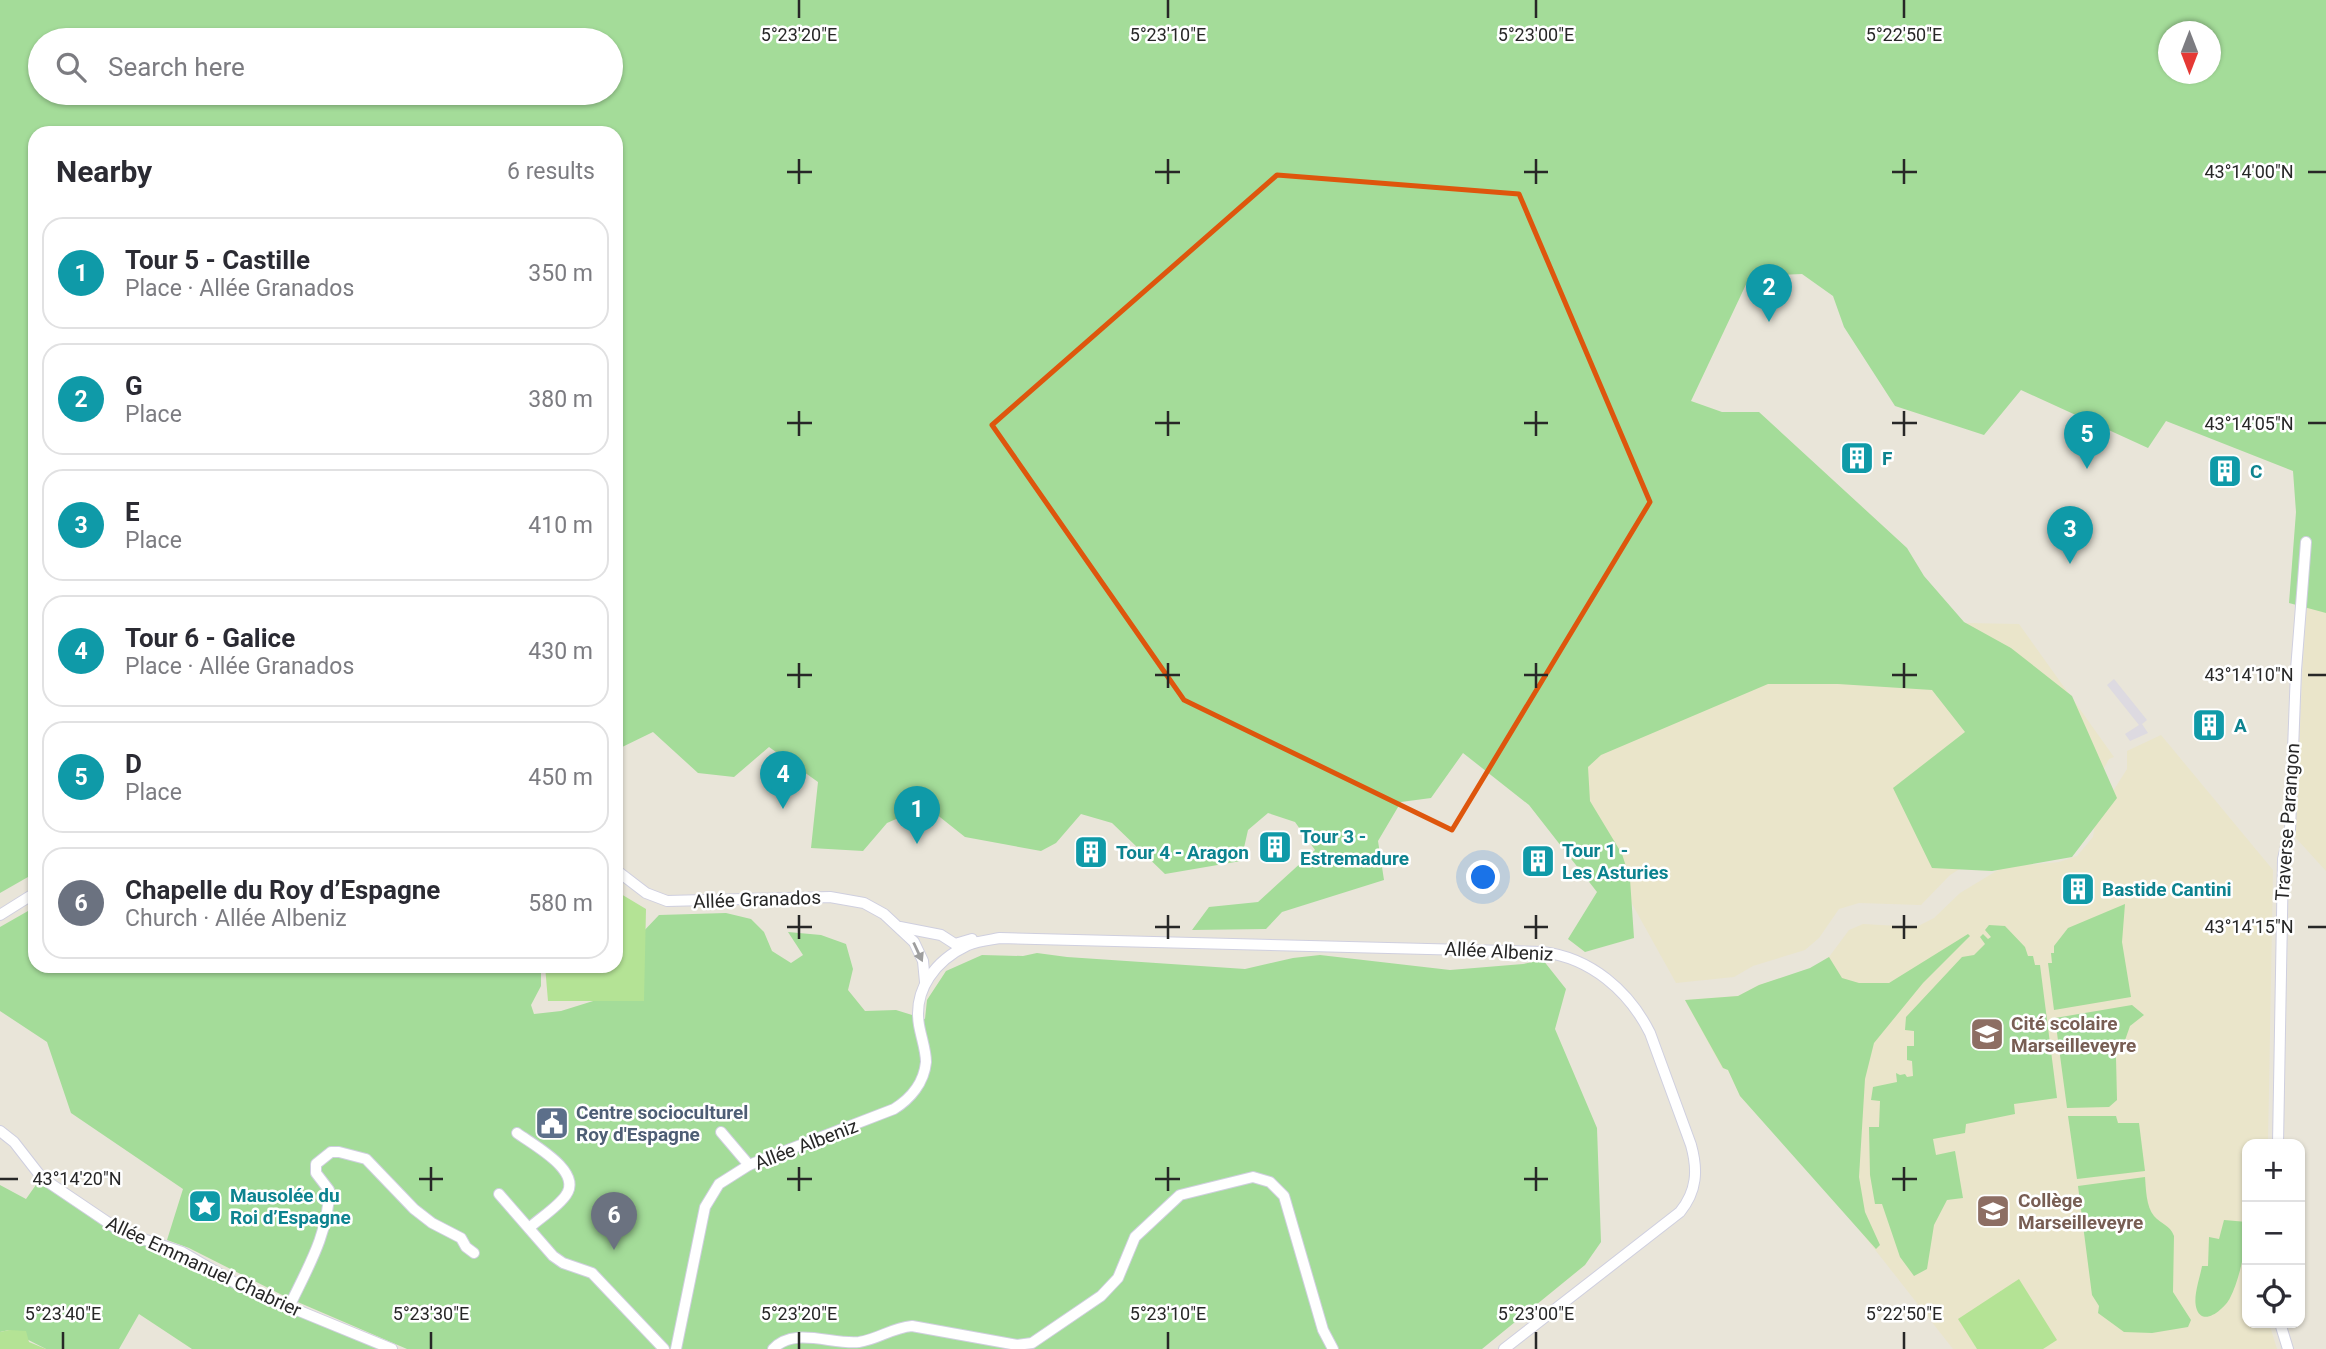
<!DOCTYPE html>
<html lang="en">
<head>
<meta charset="utf-8">
<style>
  body { margin:0; font-family:Roboto,sans-serif; background:#f2f2f3; color:#2b2b33 }
  .controls { position:absolute; right:21px; bottom:21px; display:grid; overflow:hidden; border-radius:14px; box-shadow:0 2px 5px #0004 }
  .controls button { width:63px; height:63px; display:grid; place-items:center; padding:0; border:0; border-bottom:2px solid #e1e1e2; background:#fff; color:#2b2b33; font:35px sans-serif }
  .compass { position:absolute; left:2158px; top:21px; width:63px; height:63px; border-radius:50%; background:#fff; box-shadow:0 2px 5px #0004; rotate:180deg }
  .you { position:absolute; left:1484px; top:878px; width:24px; height:24px; margin:-18px; border:5px solid #fff; border-radius:50%; background:#1a73e8; box-shadow:0 0 0 10px #1a73e833 }
  .badge { display:grid; place-items:center; width:46px; height:46px; border-radius:50%; background:#0f766e; color:#fff; font-size:23px; font-weight:700 }
  .pin { position:absolute; translate:-50% -58px; filter:drop-shadow(0 2px 4px #0008) }
  .pin::after { content:''; position:absolute; top:37px; width:24px; height:21px; background:inherit; clip-path:polygon(0 0,100% 0,50% 100%) }
  .list { margin:0; padding:0; list-style:none }
  h2 { display:flex; justify-content:space-between; align-items:center; height:91px; margin:0; padding:0 28px; font-size:30px }
  h2 small { font-size:23px; font-weight:400; color:#7c7c81 }
  .list li { display:grid; grid-template-columns:46px 1fr auto; gap:21px; align-items:center; box-sizing:border-box; height:112px; margin:0 14px 14px; padding:0 14px; border:2px solid #e1e1e2; border-radius:21px }
  .list b { display:block; font-size:26px; white-space:nowrap }
  .list p { margin:0; font-size:23px; white-space:nowrap; color:#7c7c81 }
  .list em { font-size:23px; font-style:normal; color:#7c7c81 }
  .icon { flex:none; width:38px; height:38px; fill:none; stroke:currentColor; stroke-width:2; stroke-linecap:round; stroke-linejoin:round }
  .map { position:relative; flex:none; width:2326px; height:1349px; overflow:hidden }
  .search { position:absolute; background:#fff; box-shadow:0 2px 5px #0004; left:28px; top:28px; width:595px; height:77px; display:flex; align-items:center; gap:18px; box-sizing:border-box; padding:0 24px; border-radius:38px; color:#7c7c81; font-size:26px }
  .panel { position:absolute; background:#fff; box-shadow:0 2px 5px #0004; left:28px; top:126px; width:595px; height:847px; border-radius:21px }
  .map>svg:first-child { display:block }
  .industrial { fill:#dddae1 }
  .education { fill:#eae5ca }
  .green { fill:#a4dc99; fill-rule:evenodd }
  .pitch { fill:#b4e395 }
  .lines { fill:none; stroke-linecap:round; stroke-linejoin:round }
  .minor-casing { stroke:#cfcfdf; stroke-width:12 }
  .minor { stroke:#fff; stroke-width:10 }
  .oneway { fill:#9e9e9e }
  .marked { fill:none; stroke:#de560d; stroke-width:5; stroke-linejoin:round }
  .ticks { fill:none; stroke:#272727; stroke-width:2.5 }
  .labels { text-anchor:middle; stroke-width:5; stroke-linejoin:round; paint-order:stroke }
  .culture-label { font-size:19px; font-weight:bold; fill:#0d838f; stroke:#fff; text-anchor:start }
  .street-label { font-size:19px; fill:#272727; stroke:#fff }
  .education-label { font-size:19px; font-weight:bold; fill:#785e54; stroke:#fff; text-anchor:start }
  .service-label { font-size:19px; font-weight:bold; fill:#4e5e75; stroke:#fff; text-anchor:start }
  .ticks-label { font-size:18px; text-anchor:middle; fill:#272727; stroke:#fff; stroke-width:5; stroke-linejoin:round; paint-order:stroke }
</style>
</head>
<body>
<div class="map">
<svg width="2326" height="1349" viewBox="0 0 2326 1349">
  <rect width="100%" height="100%" fill="#e9e5d9"/>
  <!-- industrial -->
  <path class="industrial" d="M2114 679 2147 720 2142 724 2148 733 2130 741 2125 734 2139 725 2107 685Z"/>
  <!-- education -->
  <g class="education">
    <path d="M2311 545 2326 556V871L2295 837 2303 663Z"/>
    <path d="M1484 558 1857 621 2019 624 2114 757 2109 759 2065 839 1972 861 1950 875 1921 905 1859 903 1839 909 1819 938 1805 950 1753 966 1734 977 1676 983 1572 796Z"/>
    <path d="M2161 735 2273 870 2268 1144H2247V1323H2269L2277 1349H1953L1847 1214 1740 1096 1728 1070 1722 1068 1685 1000 1738 996 1759 985 1810 969 1829 957 1849 930 1863 924 1916 927 1934 918 1960 893 2003 867 2059 862 2077 856 2093 837 2096 818 2127 769V751Z"/>
  </g>
  <!-- green -->
  <g class="green">
    <path d="M0 0H2326V613L2289 603 2296 512 2293 471 2166 421 2148 448 2021 390 1984 435 1895 406 1844 327 1833 296 1802 274 1750 276 1691 401 1722 412H1759L1907 548 1924 576 1964 622 2011 648 2072 696 2117 798 2072 857 1992 871 1932 868 1893 788 1965 732 1932 690 1838 684H1768L1601 755 1588 767 1590 801 1622 854 1630 879 1634 938 1585 952 1568 939 1597 892 1529 805 1463 753 1431 798 1401 802 1378 841 1384 880 1282 912 1266 929 1192 930 1209 907 1258 902 1315 850 1295 822 1268 813 1248 830 1241 861 1165 874 1112 823 1081 814 1056 843 1041 851 965 837 926 806 887 823 863 851 811 848 818 782 769 747 734 777 698 773 653 732 616 750V133H35V873L0 893ZM2168 32H2210V74H2168ZM40 40H611V93H40Z"/>
    <path d="M2125 904 2122 942 2131 997 2054 1010 2048 963H2052L2051 953H2054V946L2068 928Z"/>
    <path d="M35 907V966H541V986L531 1005 534 1014 561 1011 606 997 640 935 659 915 726 913 751 919 764 932 772 951 791 963 803 955 788 932 821 935 846 944 853 969 848 990 865 1011 896 1010 925 1019 927 1000 946 971 982 955 1023 956 1037 953 1067 957 1245 969 1293 958 1320 955 1450 970 1523 964 1543 960 1566 989 1555 1029 1597 1128 1601 1242 1585 1265 1482 1349H407L286 1297 189 1248 167 1240 183 1189 71 1113 47 1042 0 1011V927Z"/>
    <path d="M1989 925 2005 926 2025 947 2028 956H2033L2035 965H2040L2057 1098 2014 1104 2015 1114 1966 1124 1965 1133 1933 1139 1936 1155 1955 1151 1963 1198 1947 1200 1934 1225 1927 1269 1914 1276 1900 1257 1882 1204H1875L1870 1175 1869 1127H1879L1880 1101 1871 1100 1873 1087 1897 1082 1896 1073 1900 1075 1905 1074 1907 1077 1913 1076 1912 1061 1907 1060V1046H1914V1031L1905 1030 1906 1017 1962 957 1974 955 1985 944 1980 937 1983 934 1988 939 1991 937 1985 930Z"/>
    <path d="M1968 934 1970 936 1923 983 1874 1043 1865 1079 1859 1177 1865 1212 1880 1245 1876 1249 1740 1096 1728 1070 1723 1068 1685 1000 1738 996 1759 985 1810 968 1829 957 1842 978 1859 983H1889Z"/>
    <path d="M2132 1005 2144 1015 2130 1026 2123 1046 2116 1057 2117 1100 2109 1107 2067 1108 2055 1018Z"/>
    <path d="M2068 1116H2116L2118 1123H2139L2145 1171 2077 1179Z"/>
    <path d="M2145 1177C2146 1189 2146 1206 2154 1216 2161 1224 2170 1225 2174 1236L2173 1292 2191 1320 2188 1327 2152 1333 2124 1332 2098 1313 2099 1306 2092 1295 2078 1186Z"/>
    <path d="M38 1182 134 1241 195 1263 381 1349H192L139 1314 119 1349H46L9 1330 0 1332V1185L26 1199Z"/>
    <path d="M2224 1220 2247 1222C2247 1243 2240 1279 2230 1298 2225 1308 2204 1327 2197 1310 2192 1298 2200 1278 2202 1266H2208L2209 1237 2219 1239Z"/>
  </g>
  <!-- pitch -->
  <g class="pitch">
    <path d="M616 891 646 909 644 1001H548L545 966H616Z"/>
    <path d="M2019 1279 2057 1340 2043 1349H1977L1958 1319Z"/>
    <path d="M9 1330 26 1331 29 1342 46 1349H0V1332Z"/>
  </g>
  <g class="lines">
    <!-- minor casing -->
    <g class="minor-casing">
      <g id="minor">
        <path d="M616 870 646 893 667 901 830 897 864 903 884 914 914 942 923 961 925 982"/>
        <path d="M0 915 35 893"/>
        <path d="M900 927 941 935 955 944 972 939"/>
        <path d="M0 1131 14 1142 42 1178 122 1232 182 1252 237 1284 275 1301 392 1349"/>
        <path d="M721 1132 749 1165"/>
        <path d="M517 1133C533 1145 583 1171 566 1195 558 1207 540 1218 529 1228"/>
        <path d="M2278 1144 2283 859 2290 830 2296 670 2306 542"/>
        <path d="M499 1194 553 1256 563 1263 592 1273 664 1349"/>
        <path d="M289 1307C307 1269 329 1233 329 1190L316 1173V1164L331 1152H339L366 1159 414 1209 432 1223 461 1238 466 1247 474 1253"/>
        <path d="M2280 1323 2288 1349"/>
        <path d="M676 1349 705 1207 719 1184 749 1165 894 1109C910 1099 924 1083 926 1062 926 1050 921 1037 919 1025 913 989 936 960 968 945 978 941 989 940 1000 938L1543 952C1591 958 1629 991 1650 1033L1691 1145C1698 1170 1697 1191 1680 1212L1504 1349"/>
        <path d="M773 1349C794 1326 832 1345 859 1342 879 1339 891 1328 912 1326L1017 1345 1032 1343 1101 1296 1118 1278 1135 1237 1180 1195 1253 1177 1270 1182 1284 1196 1323 1330 1333 1349"/>
      </g>
    </g>
    <!-- minor -->
    <use href="#minor" class="minor"/>
  </g>
  <!-- one-way arrows -->
  <defs><path id="oneway-solid" d="M-6-.8H1V-3.2L6.5 0L1 3.2V.8H-6Z" transform="scale(1.75)"/></defs>
  <use class="oneway" href="#oneway-solid" transform="translate(918 952) rotate(65)"/>
  <!-- marked area -->
  <path class="marked" d="M1277 175 1519 194 1650 502 1452 830 1184 700 992 425Z"/>
  <!-- ticks -->
  <path class="ticks" d="M799 0V18M1168 0V18M1536 0V18M1904 0V18M799 159V184M1168 159V184M1536 159V184M1904 159V184M787 172H812M1155 172H1180M1524 172H1548M1892 172H1917M2308 172H2326M799 411V436M1168 411V436M1536 411V436M1904 411V436M787 423H812M1155 423H1180M1524 423H1548M1892 423H1917M2308 423H2326M799 663V688M1168 663V688M1536 663V688M1904 663V688M787 675H812M1155 675H1180M1524 675H1548M1892 675H1917M2308 675H2326M799 915V939M1168 915V939M1536 915V939M1904 915V939M787 927H812M1155 927H1180M1524 927H1548M1892 927H1917M2308 927H2326M431 1167V1191M799 1167V1191M1168 1167V1191M1536 1167V1191M1904 1167V1191M0 1179H18M419 1179H443M787 1179H812M1155 1179H1180M1524 1179H1548M1892 1179H1917M63 1332V1349M431 1332V1349M799 1332V1349M1168 1332V1349M1536 1332V1349M1904 1332V1349"/>
  <!-- icons -->
  <defs>
    <g id="building-square" transform="scale(1.75)"><rect x="-9" y="-9" width="18" height="18" rx="4" fill="#0f9aa8" stroke="#fff"/><path d="M-4-6H4V6H1V3H-1V6H-4ZM-2.5-4.3h1.7v1.8h-1.7ZM.8-4.3h1.7v1.8H.8ZM-2.5-1h1.7V.8h-1.7ZM.8-1h1.7V.8H.8Z" fill="#fff"/></g>
    <g id="school-square" transform="scale(1.75)"><rect x="-9" y="-9" width="18" height="18" rx="4" fill="#8d6e63" stroke="#fff"/><path d="M0-5L7-2L0 1L-7-2ZM-4 1L0 2.5L4 1V4Q0 6-4 4Z" fill="#fff"/></g>
    <g id="civic-square" transform="scale(1.75)"><rect x="-9" y="-9" width="18" height="18" rx="4" fill="#5c6f8a" stroke="#fff"/><path d="M-.6-6.5H3V-4.5H.6V-3L4-1V1h2V6H-6V1h2V-1L-.6-3ZM-1.2 2.5V6h2.4V2.5Z" fill="#fff"/></g>
    <g id="sight-square" transform="scale(1.75)"><rect x="-9" y="-9" width="18" height="18" rx="4" fill="#0f9aa8" stroke="#fff"/><path d="M0-6L1.8-2.2L6-1.7L2.9 1.2L3.7 5.4L0 3.3L-3.7 5.4L-2.9 1.2L-6-1.7L-1.8-2.2Z" fill="#fff"/></g>
  </defs>
  <g fill-rule="evenodd">
    <use href="#building-square" x="1857" y="458"/>
    <use href="#building-square" x="2225" y="471"/>
    <use href="#building-square" x="2209" y="725"/>
    <use href="#building-square" x="1275" y="847"/>
    <use href="#building-square" x="1091" y="852"/>
    <use href="#building-square" x="1538" y="861"/>
    <use href="#building-square" x="2078" y="889"/>
    <use href="#school-square" x="1987" y="1034"/>
    <use href="#civic-square" x="552" y="1123"/>
    <use href="#sight-square" x="205" y="1206"/>
    <use href="#school-square" x="1993" y="1211"/>
  </g>
  <g class="labels">
    <!-- culture labels -->
    <g class="culture-label">
      <text x="1882" y="465">F</text>
      <text x="2250" y="478">C</text>
      <text x="2234" y="732">A</text>
      <text x="1300" y="843">Tour 3 -<tspan x="1300" dy="22">Estremadure</tspan></text>
      <text x="1562" y="857">Tour 1 -<tspan x="1562" dy="22">Les Asturies</tspan></text>
      <text x="1116" y="859">Tour 4 - Aragon</text>
      <text x="2102" y="896">Bastide Cantini</text>
      <text x="230" y="1202">Mausolée du<tspan x="230" dy="22">Roi d’Espagne</tspan></text>
    </g>
    <!-- street labels -->
    <g class="street-label">
      <text transform="translate(2287 822) rotate(-86)" y="7">Traverse Parangon</text>
      <text transform="translate(757 899) rotate(-2)" y="7">Allée Granados</text>
      <text transform="translate(1499 951) rotate(3)" y="7">Allée Albeniz</text>
      <text transform="translate(806 1144) rotate(-21)" y="7">Allée Albeniz</text>
      <text transform="translate(204 1266) rotate(25)" y="7">Allée Emmanuel Chabrier</text>
    </g>
    <!-- education labels -->
    <g class="education-label">
      <text x="2011" y="1030">Cité scolaire<tspan x="2011" dy="22">Marseilleveyre</tspan></text>
      <text x="2018" y="1207">Collège<tspan x="2018" dy="22">Marseilleveyre</tspan></text>
    </g>
    <!-- service labels -->
    <g class="service-label">
      <text x="576" y="1119">Centre socioculturel<tspan x="576" dy="22">Roy d'Espagne</tspan></text>
    </g>
  </g>
  <g class="ticks-label">
    <text x="799" y="41">5°23'20"E</text>
    <text x="1168" y="41">5°23'10"E</text>
    <text x="1536" y="41">5°23'00"E</text>
    <text x="1904" y="41">5°22'50"E</text>
    <text x="2249" y="178">43°14'00"N</text>
    <text x="2249" y="430">43°14'05"N</text>
    <text x="2249" y="681">43°14'10"N</text>
    <text x="2249" y="933">43°14'15"N</text>
    <text x="77" y="1185">43°14'20"N</text>
    <text x="63" y="1320">5°23'40"E</text>
    <text x="431" y="1320">5°23'30"E</text>
    <text x="799" y="1320">5°23'20"E</text>
    <text x="1168" y="1320">5°23'10"E</text>
    <text x="1536" y="1320">5°23'00"E</text>
    <text x="1904" y="1320">5°22'50"E</text>
  </g>
</svg>
<div class="controls">
<button>+</button>
<button>−</button>
<button><svg class="icon" aria-label="locate" viewBox="0 0 24 24"><circle cx="12" cy="12" r="6"/><path d="M12 2v4M12 18v4M2 12h4M18 12h4"/></svg></button>
</div>
<svg class="compass" viewBox="-18 -18 36 36"><path d="M0-13l5 13h-10z" fill="#e53935"/><path d="M0 13l5-13h-10z" fill="#7c7c81"/></svg>
<div class="you"></div>
<div class="pin badge" style="left:917px;top:844px;background:#0f9aa8">1</div>
<div class="pin badge" style="left:1769px;top:322px;background:#0f9aa8">2</div>
<div class="pin badge" style="left:2070px;top:564px;background:#0f9aa8">3</div>
<div class="pin badge" style="left:783px;top:809px;background:#0f9aa8">4</div>
<div class="pin badge" style="left:2087px;top:469px;background:#0f9aa8">5</div>
<div class="pin badge" style="left:614px;top:1250px;background:#6b7280">6</div>
<div class="search"><svg class="icon" aria-label="search" viewBox="0 0 24 24"><circle cx="10" cy="10" r="6"/><path d="M15 15l6 6"/></svg>Search here</div>
<section class="panel">
<h2>Nearby<small>6 results</small></h2>
<ul class="list">
<li><span class="badge" style="background:#0f9aa8">1</span><div><b>Tour 5 - Castille</b><p>Place · Allée Granados</p></div><em>350 m</em></li>
<li><span class="badge" style="background:#0f9aa8">2</span><div><b>G</b><p>Place</p></div><em>380 m</em></li>
<li><span class="badge" style="background:#0f9aa8">3</span><div><b>E</b><p>Place</p></div><em>410 m</em></li>
<li><span class="badge" style="background:#0f9aa8">4</span><div><b>Tour 6 - Galice</b><p>Place · Allée Granados</p></div><em>430 m</em></li>
<li><span class="badge" style="background:#0f9aa8">5</span><div><b>D</b><p>Place</p></div><em>450 m</em></li>
<li><span class="badge" style="background:#6b7280">6</span><div><b>Chapelle du Roy d’Espagne</b><p>Church · Allée Albeniz</p></div><em>580 m</em></li>
</ul>
</section>
</div>
</body>
</html>
